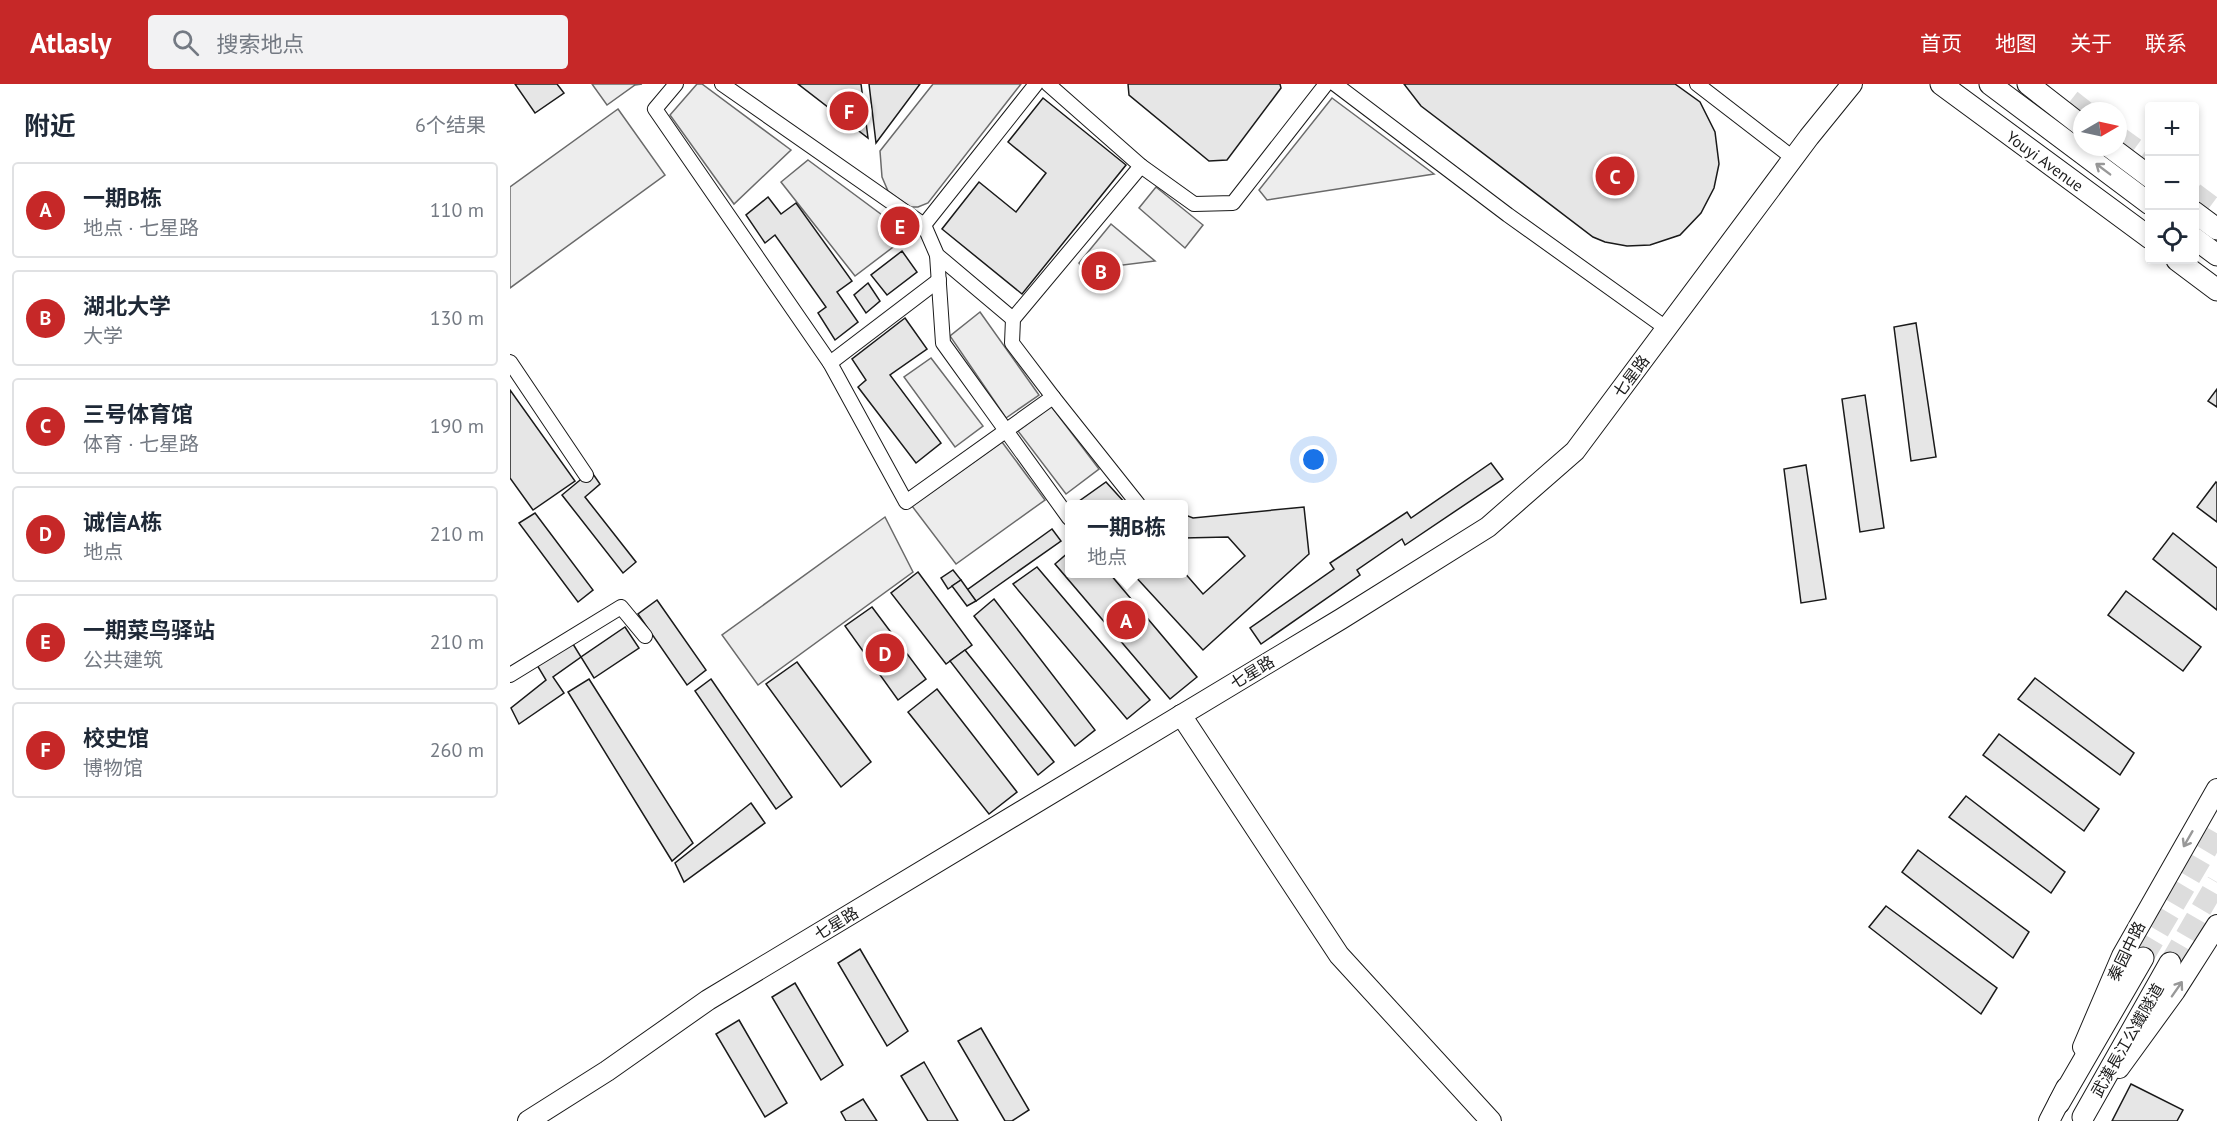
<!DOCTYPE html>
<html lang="zh">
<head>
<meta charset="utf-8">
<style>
  body { margin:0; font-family:"PT Sans","Noto Sans SC",sans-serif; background:#f2f2f3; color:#1f2937 }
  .controls { position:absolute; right:18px; top:18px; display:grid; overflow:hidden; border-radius:6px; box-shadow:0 3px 9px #0003 }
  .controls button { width:54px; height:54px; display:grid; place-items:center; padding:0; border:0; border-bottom:2px solid #e0e1e3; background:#fff; color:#1f2937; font:30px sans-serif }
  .compass { position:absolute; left:1563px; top:18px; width:54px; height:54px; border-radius:50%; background:#fff; box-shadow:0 3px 9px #0003; rotate:81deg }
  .you { position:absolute; left:804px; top:376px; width:21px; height:21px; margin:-15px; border:4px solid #fff; border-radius:50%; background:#1a73e8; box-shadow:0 0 0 9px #1a73e833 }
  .badge { display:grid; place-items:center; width:39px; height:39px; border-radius:50%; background:#c62828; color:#fff; font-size:20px; font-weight:700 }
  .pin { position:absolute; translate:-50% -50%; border:3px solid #fff; box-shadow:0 2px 6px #0006 }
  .popup { position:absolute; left:555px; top:416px; width:123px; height:78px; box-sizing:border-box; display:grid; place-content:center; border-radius:6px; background:#fff; filter:drop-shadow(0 2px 4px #0005); font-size:20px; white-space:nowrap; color:#747a83 }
  .popup b { font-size:22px; color:#1f2937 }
  .popup::after { content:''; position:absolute; left:50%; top:100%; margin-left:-12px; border:12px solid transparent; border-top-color:#fff }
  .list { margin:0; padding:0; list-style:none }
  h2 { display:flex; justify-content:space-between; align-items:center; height:78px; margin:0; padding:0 24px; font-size:26px }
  h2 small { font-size:20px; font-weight:400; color:#747a83 }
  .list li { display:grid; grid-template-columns:39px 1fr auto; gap:18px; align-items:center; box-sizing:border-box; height:96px; margin:0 12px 12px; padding:0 12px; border:2px solid #e0e1e3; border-radius:6px }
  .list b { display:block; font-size:22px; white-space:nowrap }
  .list p { margin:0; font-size:20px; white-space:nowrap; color:#747a83 }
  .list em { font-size:20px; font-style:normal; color:#747a83 }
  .icon { flex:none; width:33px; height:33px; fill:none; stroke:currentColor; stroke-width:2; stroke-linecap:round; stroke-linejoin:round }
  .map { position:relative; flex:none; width:1707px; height:1037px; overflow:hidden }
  header { display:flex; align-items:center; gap:36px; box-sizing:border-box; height:84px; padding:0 30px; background:#c62828; color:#fff }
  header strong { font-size:28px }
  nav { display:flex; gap:33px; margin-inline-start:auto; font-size:21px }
  .search { width:420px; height:54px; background:#f2f2f3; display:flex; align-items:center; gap:15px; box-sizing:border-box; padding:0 21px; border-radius:6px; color:#747a83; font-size:22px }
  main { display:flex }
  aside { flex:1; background:#fff }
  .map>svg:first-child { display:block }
  .built { fill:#ededed; stroke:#6a6a6a; stroke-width:1.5 }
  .building { fill:#e6e6e6; stroke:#1a1a1a; stroke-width:1.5 }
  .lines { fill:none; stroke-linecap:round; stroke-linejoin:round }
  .primary-tunnel { stroke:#ddd; stroke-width:21; stroke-dasharray:21 10; stroke-linecap:butt }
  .street-casing { stroke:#1a1a1a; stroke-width:16 }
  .secondary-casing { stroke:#1a1a1a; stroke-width:22 }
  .primary-casing { stroke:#1a1a1a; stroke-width:23 }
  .street { stroke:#fff; stroke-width:14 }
  .secondary { stroke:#fff; stroke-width:20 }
  .primary { stroke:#fff; stroke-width:21 }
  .oneway { stroke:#989898 }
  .labels { text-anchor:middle; stroke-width:4.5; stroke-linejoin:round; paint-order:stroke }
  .street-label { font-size:16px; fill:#1a1a1a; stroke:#fff }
</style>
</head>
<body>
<header>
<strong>Atlasly</strong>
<div class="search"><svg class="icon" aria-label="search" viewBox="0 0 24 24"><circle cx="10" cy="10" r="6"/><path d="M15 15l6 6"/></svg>搜索地点</div>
<nav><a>首页</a><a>地图</a><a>关于</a><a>联系</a></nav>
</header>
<main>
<aside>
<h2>附近<small>6个结果</small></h2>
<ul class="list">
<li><span class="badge">A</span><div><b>一期B栋</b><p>地点 · 七星路</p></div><em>110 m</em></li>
<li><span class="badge">B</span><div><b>湖北大学</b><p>大学</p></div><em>130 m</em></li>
<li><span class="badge">C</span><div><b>三号体育馆</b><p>体育 · 七星路</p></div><em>190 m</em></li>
<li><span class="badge">D</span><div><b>诚信A栋</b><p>地点</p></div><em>210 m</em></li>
<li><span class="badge">E</span><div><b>一期菜鸟驿站</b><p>公共建筑</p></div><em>210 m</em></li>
<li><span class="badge">F</span><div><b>校史馆</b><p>博物馆</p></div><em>260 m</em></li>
</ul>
</aside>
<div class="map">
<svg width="1707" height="1037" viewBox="0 0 1707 1037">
  <rect width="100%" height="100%" fill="#fff"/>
  <!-- built -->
  <g class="built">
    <path d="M82 0H132L125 1 97 21Z"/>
    <path d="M187 0H192L281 66 224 120 160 31Z"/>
    <path d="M423 0H511L418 119 408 123H400L378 107 372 93 370 67Z"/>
    <path d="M822 14 924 90 757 116 749 106Z"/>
    <path d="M108 25 155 91 0 204V103Z"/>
    <path d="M298 76 399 151 345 192 271 98Z"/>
    <path d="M646 103 693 141 675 164 629 124Z"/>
    <path d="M601 140 645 177 573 186 569 179Z"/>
    <path d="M470 228 529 311 496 334 440 252Z"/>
    <path d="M421 274 473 342 445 363 394 293Z"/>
    <path d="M541 322 589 385 556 410 508 347Z"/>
    <path d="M492 358 535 416 446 480 402 422Z"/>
    <path d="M375 433 403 488 248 601 212 551Z"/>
  </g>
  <!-- building -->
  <g class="building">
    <path d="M5 0H47L54 9 25 29Z"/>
    <path d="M288 0H351L358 54Z"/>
    <path d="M359 0H410L366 59Z"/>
    <path d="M618 0H770L771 4 717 76 699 77 619 11Z"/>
    <path d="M894 0H1165L1190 18 1205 48 1209 80 1204 104 1191 129 1170 151 1140 161 1117 162 1095 158 1083 153 911 22Z"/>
    <path d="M533 14 616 81 512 210 432 145 469 98 506 128 536 89 498 58Z"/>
    <path d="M258 113 271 130 286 119 342 197 327 208 348 238 325 256 308 229 316 223 265 151 255 159 236 131Z"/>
    <path d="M392 167 407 188 377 211 361 191Z"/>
    <path d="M358 199 370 217 356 229 344 211Z"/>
    <path d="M395 234 417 265 380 291 431 359 406 379 348 303 356 296 342 275Z"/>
    <path d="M1406 239 1426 373 1401 377 1384 243Z"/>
    <path d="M1707 305V323L1698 317Z"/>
    <path d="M0 306 65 397 23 426 0 394Z"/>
    <path d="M1355 311 1374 444 1350 448 1332 315Z"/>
    <path d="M981 379 993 395 895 461 892 455 847 486 850 491 751 560 740 544 824 485 820 479 897 428 901 434Z"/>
    <path d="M1296 381 1316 515 1291 519 1274 385Z"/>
    <path d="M81 387 90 400 75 413 126 478 113 489 52 411Z"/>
    <path d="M596 398 616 420H565Z"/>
    <path d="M1706 398 1707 399V438L1687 423Z"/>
    <path d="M794 423 799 470 693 566 623 490H673V487L693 510 735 472 718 453 673 454V430L683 434Z"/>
    <path d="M25 429 83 506 68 518 9 439Z"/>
    <path d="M542 445 551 457 466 517 457 506Z"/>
    <path d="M1663 449 1707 484V526L1643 475Z"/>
    <path d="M559 468V490H600L687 593 660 615 545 480Z"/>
    <path d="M527 483 640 616 617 635 503 500Z"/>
    <path d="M443 486 451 496 438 505 431 494Z"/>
    <path d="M408 488 462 561 436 580 381 509Z"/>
    <path d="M451 496 466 517 457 522 442 502Z"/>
    <path d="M1616 507 1691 563 1673 587 1598 531Z"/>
    <path d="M484 515 585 646 565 662 464 532Z"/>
    <path d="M147 516 196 586 177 601 128 530Z"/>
    <path d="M362 523 416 595 388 616 335 542Z"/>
    <path d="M115 543 129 564 84 594 71 573Z"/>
    <path d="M63 560 71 573 43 593 54 609 9 640 1 624 36 596 27 581Z"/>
    <path d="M455 566 544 678 528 691 440 577Z"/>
    <path d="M287 578 361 678 331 703 256 600Z"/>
    <path d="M1525 594 1624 669 1610 691 1508 615Z"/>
    <path d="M79 595 183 759 162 777 58 608Z"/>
    <path d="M201 595 282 713 266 725 185 607Z"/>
    <path d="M427 605 507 708 479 730 398 628Z"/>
    <path d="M1489 650 1589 725 1574 747 1473 671Z"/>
    <path d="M1456 712 1555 788 1541 809 1439 733Z"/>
    <path d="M241 719 255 739 174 798 165 779Z"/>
    <path d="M1408 766 1519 848 1503 874 1392 788Z"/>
    <path d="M1376 822 1487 904 1471 930 1359 843Z"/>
    <path d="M350 865 398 947 377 962 328 879Z"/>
    <path d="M285 899 333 981 311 996 262 913Z"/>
    <path d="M229 936 277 1019 255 1033 206 950Z"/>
    <path d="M471 944 519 1026 502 1037H495L448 957Z"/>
    <path d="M414 978 448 1037H418L391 992Z"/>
    <path d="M1621 1000 1673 1026 1667 1037H1602Z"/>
    <path d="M353 1015 367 1037H336L331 1028Z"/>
  </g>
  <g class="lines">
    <!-- primary-tunnel -->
    <g class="primary-tunnel">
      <path d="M1561 16 1575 27"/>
      <path d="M1608 52 1640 75"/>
      <path d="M1684 109 1707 126"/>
      <path d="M1633 874 1707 748"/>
      <path d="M1660 879 1707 798"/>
    </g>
    <!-- street casing -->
    <g class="street-casing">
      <g id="street">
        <path d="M166 0 145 25 320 279 396 418 543 313"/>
        <path d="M212 0 414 141 526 0"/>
        <path d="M538 0 631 82 684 120 723 119 816 0"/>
        <path d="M825 0 998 131 1156 244"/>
        <path d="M1187 0 1283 74"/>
        <path d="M414 141 427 171 503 235"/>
        <path d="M427 171 433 259 559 434"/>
        <path d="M0 278 76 391"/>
        <path d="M320 279 429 196"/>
        <path d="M628 420 543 313 502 259 503 235 631 82"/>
        <path d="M0 591 111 523 135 552"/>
      </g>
    </g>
    <!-- secondary casing -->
    <g class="secondary-casing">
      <g id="secondary">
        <path d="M671 631 829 871 981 1037"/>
        <path d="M1573 963 1612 872 1707 705"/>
        <path d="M1609 984 1665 907 1707 841"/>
        <path d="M18 1037 97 987 198 916 831 535 978 443 1065 367 1299 53 1342 0"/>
        <path d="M1539 1037 1556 1004"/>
      </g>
    </g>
    <!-- primary casing -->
    <g class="primary-casing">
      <g id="primary">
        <path d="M1431 0 1640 154"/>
        <path d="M1480 0 1640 120"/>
        <path d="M1518 0 1572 42"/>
        <path d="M1600 63 1640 93"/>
        <path d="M1684 128 1707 145"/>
        <path d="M1684 154 1707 171"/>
        <path d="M1667 176 1707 206"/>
        <path d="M1549 1019 1633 874"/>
        <path d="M1573 1033 1660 879"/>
      </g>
    </g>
    <!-- street -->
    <use href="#street" class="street"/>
    <!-- secondary -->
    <use href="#secondary" class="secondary"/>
    <!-- primary -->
    <use href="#primary" class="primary"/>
  </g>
  <!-- one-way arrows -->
  <defs><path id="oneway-shaft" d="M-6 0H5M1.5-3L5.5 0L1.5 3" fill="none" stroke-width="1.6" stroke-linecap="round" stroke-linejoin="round" transform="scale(1.5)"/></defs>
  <g class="oneway">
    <use href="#oneway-shaft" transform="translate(1593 85) rotate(-143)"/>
    <use href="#oneway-shaft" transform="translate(1678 755) rotate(120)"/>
    <use href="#oneway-shaft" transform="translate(1667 905) rotate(-55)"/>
  </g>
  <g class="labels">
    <!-- street labels -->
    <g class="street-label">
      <text transform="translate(1535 77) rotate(36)" y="6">Youyi Avenue</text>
      <text transform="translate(1121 292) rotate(-53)" y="6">七星路</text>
      <text transform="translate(742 588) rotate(-31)" y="6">七星路</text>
      <text transform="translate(326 839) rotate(-31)" y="6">七星路</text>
      <text transform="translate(1616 867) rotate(-64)" y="6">秦园中路</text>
      <text transform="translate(1617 956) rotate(-60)" y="6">武漢長江公鐵隧道</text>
    </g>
  </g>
</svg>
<div class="controls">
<button>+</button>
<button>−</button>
<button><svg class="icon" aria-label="locate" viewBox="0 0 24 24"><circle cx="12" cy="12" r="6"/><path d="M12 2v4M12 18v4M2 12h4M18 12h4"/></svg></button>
</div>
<svg class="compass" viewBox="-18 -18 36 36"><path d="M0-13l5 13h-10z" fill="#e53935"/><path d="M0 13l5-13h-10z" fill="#747a83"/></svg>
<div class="you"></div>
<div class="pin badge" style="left:616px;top:536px">A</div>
<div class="popup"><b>一期B栋</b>地点</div>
<div class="pin badge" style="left:591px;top:187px">B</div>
<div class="pin badge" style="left:1105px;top:92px">C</div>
<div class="pin badge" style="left:375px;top:569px">D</div>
<div class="pin badge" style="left:390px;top:142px">E</div>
<div class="pin badge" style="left:339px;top:27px">F</div>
</div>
</main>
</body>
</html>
